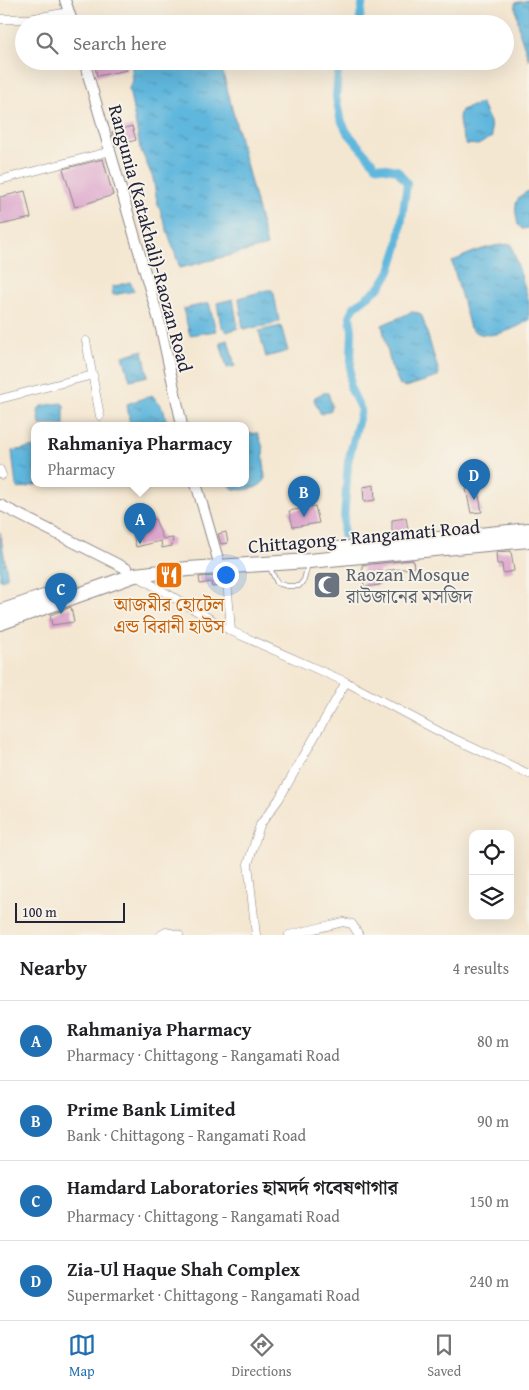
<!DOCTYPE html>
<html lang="en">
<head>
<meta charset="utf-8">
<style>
  body { margin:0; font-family:"Gentium Book Plus","Noto Serif Bengali",serif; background:#f6f6f6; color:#202124 }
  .controls { position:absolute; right:15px; bottom:15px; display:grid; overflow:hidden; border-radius:10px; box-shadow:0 5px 20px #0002 }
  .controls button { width:45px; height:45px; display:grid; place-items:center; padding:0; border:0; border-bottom:1px solid #e0e0e0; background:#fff; color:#202124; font:25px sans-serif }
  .scale { position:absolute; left:15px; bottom:12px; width:110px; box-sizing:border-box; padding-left:5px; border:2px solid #22223b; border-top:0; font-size:14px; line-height:18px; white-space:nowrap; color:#22223b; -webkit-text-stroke:4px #f7f3e8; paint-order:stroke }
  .you { position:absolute; left:225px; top:574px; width:18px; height:18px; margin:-12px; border:4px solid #fff; border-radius:50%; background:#1a73e8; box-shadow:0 0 0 8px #1a73e833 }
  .badge { display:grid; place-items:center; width:32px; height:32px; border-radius:50%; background:#1f6fb2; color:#fff; font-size:16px; font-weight:700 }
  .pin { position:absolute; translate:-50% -41px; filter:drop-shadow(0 1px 2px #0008) }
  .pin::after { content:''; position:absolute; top:26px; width:18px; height:15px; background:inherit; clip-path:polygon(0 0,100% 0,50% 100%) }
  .popup { position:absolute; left:31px; top:422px; width:218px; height:65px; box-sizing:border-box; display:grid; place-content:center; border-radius:10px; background:#fff; filter:drop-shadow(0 1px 4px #0005); font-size:16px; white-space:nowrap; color:#757577 }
  .popup b { font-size:19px; color:#202124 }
  .popup::after { content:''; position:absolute; left:50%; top:100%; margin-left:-10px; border:10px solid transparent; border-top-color:#fff }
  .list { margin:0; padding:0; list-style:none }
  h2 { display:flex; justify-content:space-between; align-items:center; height:65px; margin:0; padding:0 20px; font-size:21px }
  h2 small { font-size:16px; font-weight:400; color:#757577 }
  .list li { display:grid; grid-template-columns:32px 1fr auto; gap:15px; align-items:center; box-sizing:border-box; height:80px; padding:0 20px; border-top:1px solid #e0e0e0 }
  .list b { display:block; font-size:19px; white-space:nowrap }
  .list p { margin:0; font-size:16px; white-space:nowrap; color:#757577 }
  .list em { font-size:16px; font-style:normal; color:#757577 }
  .icon { flex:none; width:28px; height:28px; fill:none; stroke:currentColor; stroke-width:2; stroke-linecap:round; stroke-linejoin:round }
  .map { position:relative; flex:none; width:529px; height:935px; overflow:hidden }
  .search { position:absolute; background:#fff; box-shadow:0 5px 20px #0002; left:15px; right:15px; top:15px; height:55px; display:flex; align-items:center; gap:12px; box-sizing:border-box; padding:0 18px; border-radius:28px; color:#757577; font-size:19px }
  .sheet { height:385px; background:#fff }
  nav { display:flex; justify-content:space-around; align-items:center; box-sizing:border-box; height:70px; border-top:1px solid #e0e0e0; background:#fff; font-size:14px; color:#757577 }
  nav a { display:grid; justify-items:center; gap:2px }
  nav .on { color:#1f6fb2 }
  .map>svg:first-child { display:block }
  .water { fill:url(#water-ripples); stroke:#416c8c }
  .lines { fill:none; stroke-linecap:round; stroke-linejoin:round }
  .canal { stroke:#60b7dd; stroke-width:8 }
  .building { fill:#dba3cb }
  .lane-casing { stroke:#8b8486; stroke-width:5.5 }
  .street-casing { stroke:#8b8486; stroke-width:9 }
  .secondary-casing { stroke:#8b8486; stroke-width:12 }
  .highway-casing { stroke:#8b8486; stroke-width:16 }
  .lane { stroke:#fff; stroke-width:4 }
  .street { stroke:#fff; stroke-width:8 }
  .secondary { stroke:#fff; stroke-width:10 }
  .highway { stroke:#fff; stroke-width:14 }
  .labels { text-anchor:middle; stroke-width:4; stroke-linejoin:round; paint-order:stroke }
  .street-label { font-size:19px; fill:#22223b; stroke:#f7f3e8 }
  .worship-label { font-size:19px; fill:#5b616d; stroke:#f7f3e8; text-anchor:start }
  .food-label { font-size:19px; fill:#c56008; stroke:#f7f3e8 }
</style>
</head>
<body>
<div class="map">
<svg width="529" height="935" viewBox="0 0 529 935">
  <defs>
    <pattern id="water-ripples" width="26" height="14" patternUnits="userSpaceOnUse" patternTransform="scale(1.25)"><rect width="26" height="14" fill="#60b7dd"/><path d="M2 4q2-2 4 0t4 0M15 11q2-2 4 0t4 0" fill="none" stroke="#4f94b4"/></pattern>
  </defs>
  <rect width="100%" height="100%" fill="#f7f3e8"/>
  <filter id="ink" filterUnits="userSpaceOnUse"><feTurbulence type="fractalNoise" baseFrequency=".02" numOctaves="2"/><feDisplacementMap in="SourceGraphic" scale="10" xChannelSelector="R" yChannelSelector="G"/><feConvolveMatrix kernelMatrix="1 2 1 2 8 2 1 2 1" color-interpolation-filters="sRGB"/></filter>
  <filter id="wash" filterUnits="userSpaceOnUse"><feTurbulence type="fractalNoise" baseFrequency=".0096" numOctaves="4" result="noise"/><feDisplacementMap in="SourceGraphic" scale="20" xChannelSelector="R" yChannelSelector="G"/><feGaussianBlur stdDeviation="1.12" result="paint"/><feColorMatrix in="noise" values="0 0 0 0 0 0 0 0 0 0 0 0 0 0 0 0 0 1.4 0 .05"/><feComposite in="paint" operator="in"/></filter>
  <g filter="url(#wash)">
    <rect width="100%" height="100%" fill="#f4e7d1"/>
    <!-- water -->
    <g class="water">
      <path d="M529 0V60L520 34 515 3Z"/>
      <path d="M131 61H220L267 246 180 268 157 201 153 178 140 148 129 88 133 81Z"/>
      <path d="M481 103 490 122 492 137 478 145 466 144C462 135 456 120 461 110Z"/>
      <path d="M529 191V228L522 229 518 225C515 209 512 198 529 191Z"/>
      <path d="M511 244 529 301V320C514 330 485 343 470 328L452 262C470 252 491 245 511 244Z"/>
      <path d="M130 282 134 291 113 295 112 287Z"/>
      <path d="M267 290H272L274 294 279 321 271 325 243 329 239 298Z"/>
      <path d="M233 299 238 328 227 332 221 326 217 303Z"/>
      <path d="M209 303 216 331 190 335 183 309Z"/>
      <path d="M412 312 419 313 422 316 439 373 437 377 406 387 400 385 391 366 382 325Z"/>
      <path d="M281 326 288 351 266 357 259 331Z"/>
      <path d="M228 340 235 366 227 368 220 342Z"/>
      <path d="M140 351H143L148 376 130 380 123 356Z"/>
      <path d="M323 393H328L332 406 331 410 321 414 314 400 315 397Z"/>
      <path d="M152 395 164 410 167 425H130L127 404Z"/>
      <path d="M61 403 64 405V425H40L38 409 41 406Z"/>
      <path d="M258 433 263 448 265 480C258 490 243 491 233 489L228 483H245V434Z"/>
      <path d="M35 447V483H42L19 489 16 486 12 451Z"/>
      <path d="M0 532 7 573V578L0 580Z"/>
    </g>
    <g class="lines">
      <!-- canal -->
      <g class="canal">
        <path d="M359 24 363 0"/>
        <path d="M339 61 336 97 340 118 347 132 376 166 397 170 407 183 398 246 390 271 380 287 354 307 350 316 352 331 350 387 361 410 348 462 343 535"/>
      </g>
    </g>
    <g id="blocks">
      <!-- building -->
      <g class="building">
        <path d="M94 61H125L127 70 97 76Z"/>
        <path d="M132 126 136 140 116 146 112 132Z"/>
        <path d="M103 159 113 195 75 207 63 169Z"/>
        <path d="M25 191 31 218 0 225V197Z"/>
        <path d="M374 485 375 500 364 502 363 487Z"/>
        <path d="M477 486 482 512 471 513 466 489Z"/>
        <path d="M315 506 319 523 293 527 289 511Z"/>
        <path d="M406 518 408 529 392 533V520Z"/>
        <path d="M155 519 163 539 173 538 172 546 162 548 161 541 136 547 131 524Z"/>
        <path d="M226 532 228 543 221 544 218 534Z"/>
        <path d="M511 551 514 571 503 573 502 564H497L496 552Z"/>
        <path d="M413 560 414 568 379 571 380 585 364 587 362 565Z"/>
        <path d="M333 574 336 594 321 596 317 576Z"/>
        <path d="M220 576 222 586 212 587 211 582 200 584 199 577Z"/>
        <path d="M71 607 74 622 52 625 50 615Z"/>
      </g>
    </g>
  </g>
  <g filter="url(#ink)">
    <use href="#blocks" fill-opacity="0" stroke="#8b8486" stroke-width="1"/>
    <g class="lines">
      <!-- lane casing -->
      <g class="lane-casing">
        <path id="lane" d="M269 566 277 583 287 586H299L304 580 308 564"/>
      </g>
      <!-- street casing -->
      <g class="street-casing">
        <g id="street">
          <path d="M0 19H29L69 12"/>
          <path d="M0 180 111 151"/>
          <path d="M86 341 100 416"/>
          <path d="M0 399 93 375"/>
          <path d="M0 470 2 475"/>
          <path d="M226 566 231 631"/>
          <path d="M137 576 231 631 346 682 440 732 529 774"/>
          <path d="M161 935 166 932 179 935"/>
          <path d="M256 935 248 864 260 825 279 799 346 682"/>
          <path d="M289 935 343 922 352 924 359 935"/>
        </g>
      </g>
      <!-- secondary casing -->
      <g class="secondary-casing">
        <g id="secondary">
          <path d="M65 0 73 24"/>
          <path d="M84 61 160 324 182 425"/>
          <path d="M196 483 218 559"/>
          <path d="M0 505 127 569"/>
        </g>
      </g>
      <!-- highway casing -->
      <g class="highway-casing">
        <g id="highway">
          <path d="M338 549 529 530"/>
          <path d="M0 612 44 597"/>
          <path d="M0 623 135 575 188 569 309 561 529 540"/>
        </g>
      </g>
      <!-- lane -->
      <use href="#lane" class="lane"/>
      <!-- street -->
      <use href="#street" class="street"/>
      <!-- secondary -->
      <use href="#secondary" class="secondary"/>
      <!-- highway -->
      <use href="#highway" class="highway"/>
    </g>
  </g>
  <!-- icons -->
  <defs>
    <g id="restaurant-square" transform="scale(1.4375)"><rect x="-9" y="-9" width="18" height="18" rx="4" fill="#e8710a" stroke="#f7f3e8"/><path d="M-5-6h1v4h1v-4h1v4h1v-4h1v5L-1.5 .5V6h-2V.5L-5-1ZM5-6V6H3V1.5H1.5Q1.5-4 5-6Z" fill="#fff"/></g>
    <g id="mosque-square" transform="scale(1.4375)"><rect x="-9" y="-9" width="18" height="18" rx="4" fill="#6b7280" stroke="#f7f3e8"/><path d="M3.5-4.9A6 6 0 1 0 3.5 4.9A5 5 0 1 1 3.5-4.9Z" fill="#fff"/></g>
  </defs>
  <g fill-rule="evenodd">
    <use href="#restaurant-square" x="169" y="575"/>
    <use href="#mosque-square" x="327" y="585"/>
  </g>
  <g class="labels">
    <!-- street labels -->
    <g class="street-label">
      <text transform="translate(151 238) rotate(75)" y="7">Rangunia (Katakhali)-Raozan Road</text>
      <text transform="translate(364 536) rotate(-5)" y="7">Chittagong - Rangamati Road</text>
    </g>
    <!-- worship labels -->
    <g class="worship-label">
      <text x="346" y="581">Raozan Mosque<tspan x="346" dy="22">রাউজানের মসজিদ</tspan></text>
    </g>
    <!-- food labels -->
    <g class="food-label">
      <text x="169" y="611">আজমীর হোটেল<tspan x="169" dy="22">এন্ড বিরানী হাউস</tspan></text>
    </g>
  </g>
</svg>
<div class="controls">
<button><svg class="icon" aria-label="locate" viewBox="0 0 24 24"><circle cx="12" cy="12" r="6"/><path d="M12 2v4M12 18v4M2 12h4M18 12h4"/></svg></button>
<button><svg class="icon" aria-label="layers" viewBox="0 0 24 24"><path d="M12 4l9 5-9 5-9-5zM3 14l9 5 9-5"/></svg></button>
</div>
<div class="scale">100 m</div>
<div class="you"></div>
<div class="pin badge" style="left:140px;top:544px">A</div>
<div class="popup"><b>Rahmaniya Pharmacy</b>Pharmacy</div>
<div class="pin badge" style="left:304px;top:517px">B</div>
<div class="pin badge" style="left:61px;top:614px">C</div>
<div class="pin badge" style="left:474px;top:500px">D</div>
<div class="search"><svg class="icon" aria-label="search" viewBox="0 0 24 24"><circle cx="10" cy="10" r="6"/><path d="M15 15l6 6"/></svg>Search here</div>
</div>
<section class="sheet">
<h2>Nearby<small>4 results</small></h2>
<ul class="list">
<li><span class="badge">A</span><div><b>Rahmaniya Pharmacy</b><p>Pharmacy · Chittagong - Rangamati Road</p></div><em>80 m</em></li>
<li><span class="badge">B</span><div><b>Prime Bank Limited</b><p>Bank · Chittagong - Rangamati Road</p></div><em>90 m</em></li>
<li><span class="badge">C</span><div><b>Hamdard Laboratories হামদর্দ গবেষণাগার</b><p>Pharmacy · Chittagong - Rangamati Road</p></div><em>150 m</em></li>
<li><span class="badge">D</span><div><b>Zia-Ul Haque Shah Complex</b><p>Supermarket · Chittagong - Rangamati Road</p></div><em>240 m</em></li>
</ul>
</section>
<nav>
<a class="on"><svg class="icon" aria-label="map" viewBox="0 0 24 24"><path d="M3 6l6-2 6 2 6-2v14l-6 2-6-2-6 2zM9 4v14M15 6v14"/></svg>Map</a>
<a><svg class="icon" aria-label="directions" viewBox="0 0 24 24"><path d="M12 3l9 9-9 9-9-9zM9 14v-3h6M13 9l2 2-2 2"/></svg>Directions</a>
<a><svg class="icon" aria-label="saved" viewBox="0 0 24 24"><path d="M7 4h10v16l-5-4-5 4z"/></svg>Saved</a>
</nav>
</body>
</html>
